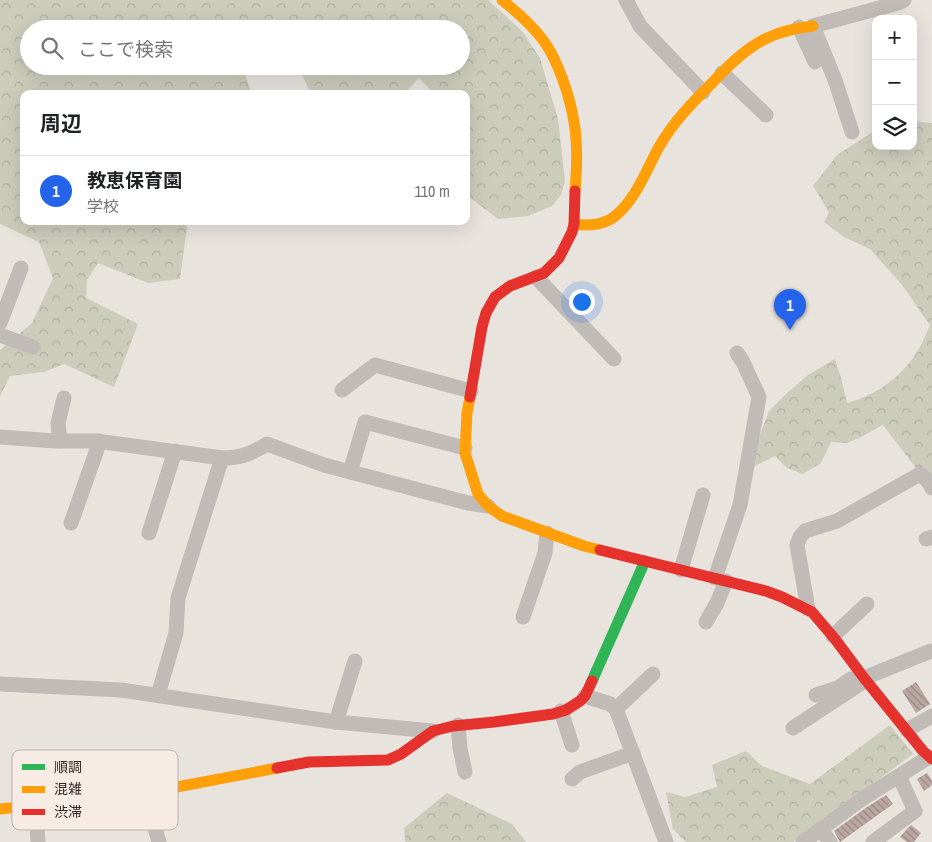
<!DOCTYPE html>
<html lang="ja">
<head>
<meta charset="utf-8">
<style>
  body { margin:0; font-family:"Archivo Narrow","Noto Sans JP",sans-serif; background:#f6f6f6; color:#202124 }
  .controls { position:absolute; right:15px; top:15px; display:grid; overflow:hidden; border-radius:10px; box-shadow:0 5px 20px #0002 }
  .controls button { width:45px; height:45px; display:grid; place-items:center; padding:0; border:0; border-bottom:1px solid #e0e0e0; background:#fff; color:#202124; font:25px sans-serif }
  .you { position:absolute; left:581px; top:301px; width:18px; height:18px; margin:-12px; border:4px solid #fff; border-radius:50%; background:#1a73e8; box-shadow:0 0 0 8px #1a73e833 }
  .badge { display:grid; place-items:center; width:32px; height:32px; border-radius:50%; background:#2563eb; color:#fff; font-size:16px; font-weight:700 }
  .pin { position:absolute; translate:-50% -41px; filter:drop-shadow(0 1px 2px #0008) }
  .pin::after { content:''; position:absolute; top:26px; width:18px; height:15px; background:inherit; clip-path:polygon(0 0,100% 0,50% 100%) }
  .list { margin:0; padding:0; list-style:none }
  h2 { display:flex; justify-content:space-between; align-items:center; height:65px; margin:0; padding:0 20px; font-size:21px }
  h2 small { font-size:16px; font-weight:400; color:#757577 }
  .list li { display:grid; grid-template-columns:32px 1fr auto; gap:15px; align-items:center; box-sizing:border-box; height:70px; padding:0 20px; border-top:1px solid #e0e0e0 }
  .list b { display:block; font-size:19px; white-space:nowrap }
  .list p { margin:0; font-size:16px; white-space:nowrap; color:#757577 }
  .list em { font-size:16px; font-style:normal; color:#757577 }
  .icon { flex:none; width:28px; height:28px; fill:none; stroke:currentColor; stroke-width:2; stroke-linecap:round; stroke-linejoin:round }
  .map { position:relative; flex:none; width:932px; height:842px; overflow:hidden }
  .search { position:absolute; background:#fff; box-shadow:0 5px 20px #0002; left:20px; top:20px; width:450px; height:55px; display:flex; align-items:center; gap:12px; box-sizing:border-box; padding:0 18px; border-radius:28px; color:#757577; font-size:19px }
  .panel { position:absolute; background:#fff; box-shadow:0 5px 20px #0002; left:20px; top:90px; width:450px; height:135px; border-radius:10px }
  .map>svg:first-child { display:block }
  .forest { fill:url(#forest-crowns) }
  .building { fill:url(#building-back-hatch) }
  .lines { fill:none; stroke-linecap:round; stroke-linejoin:round }
  .street { stroke:#c1bbb8; stroke-width:15 }
  .fast { stroke:#30b455; stroke-width:11 }
  .slow { stroke:#ff9f0a; stroke-width:11 }
  .jam { stroke:#e5322d; stroke-width:11 }
  .key { fill:#f6ece5; stroke:#bbb2ac; stroke-width:1 }
  .key-label { font-size:14px; fill:#312927 }
</style>
</head>
<body>
<div class="map">
<svg width="932" height="842" viewBox="0 0 932 842">
  <defs>
    <pattern id="forest-crowns" width="20" height="18" patternUnits="userSpaceOnUse" patternTransform="scale(1.25)"><rect width="20" height="18" fill="#cbccba"/><path d="M2 6a3 3 0 1 1 6 0M12 15a3 3 0 1 1 6 0" fill="none" stroke="#afafa0"/></pattern>
    <pattern id="building-back-hatch" width="6" height="6" patternUnits="userSpaceOnUse" patternTransform="scale(1.25)"><rect width="6" height="6" fill="#baa6a2"/><path d="M-1 5l2 2M0 0l6 6M5-1l2 2" fill="none" stroke="#988784"/></pattern>
  </defs>
  <rect width="100%" height="100%" fill="#e9e3de"/>
  <!-- forest -->
  <g class="forest">
    <path d="M0 0H488L522 31 540 58 558 119 565 181 561 195 552 206 528 216 498 219 468 196 466 189V94H434L419 78 404 94H311L298 66H461V29H280L274 18 270 29H29V66H249L244 72 252 94H24V221H184L187 227 180 279 148 283 98 263 87 280 86 298 138 324 114 387 64 364 44 372 10 376 0 396V350L32 323 53 278 39 242 0 224Z"/>
    <path d="M913 121 932 123V477L919 472 883 425 859 438 847 443 831 442 821 463 803 474 787 468 775 456 751 468 761 432 769 411 787 393 808 375 835 359 841 378 847 403C878 395 904 375 920 347 924 340 927 332 930 325L902 285 870 249 844 237 824 222 829 212 813 186 837 155 876 130V146H913Z"/>
    <path d="M890 725 913 754 810 831 793 842H686L673 829 666 792 685 797 717 787 712 765 746 751 762 766 810 784Z"/>
    <path d="M447 793 512 824 526 842H405L404 828Z"/>
  </g>
  <!-- building -->
  <g class="building">
    <path d="M916 682 930 704 916 713 902 691Z"/>
    <path d="M927 773 932 781V785L924 791 917 779Z"/>
    <path d="M886 795 893 804 840 842 834 831 867 807Z"/>
    <path d="M911 825 921 833 914 842H907L900 837 907 829Z"/>
  </g>
  <g class="lines">
    <!-- street -->
    <g class="street">
      <path d="M626 0 640 26 703 92"/>
      <path d="M799 27 815 62"/>
      <path d="M722 73 766 115"/>
      <path d="M852 132 835 80 813 26 898 3 904 0"/>
      <path d="M536 277 614 359"/>
      <path d="M0 323 21 268"/>
      <path d="M0 335 33 347"/>
      <path d="M342 390 375 365 471 391"/>
      <path d="M0 437 55 441H96L222 458C241 458 251 454 267 444L324 465 468 503 488 506"/>
      <path d="M60 441 58 423 64 398"/>
      <path d="M350 472 365 422 465 448"/>
      <path d="M71 523 100 441"/>
      <path d="M149 533 175 451"/>
      <path d="M926 539 932 537"/>
      <path d="M681 570 703 495"/>
      <path d="M715 578 740 505 759 397 743 362 737 353"/>
      <path d="M808 609 797 545 800 537 805 531 837 521 920 474 928 481 932 488"/>
      <path d="M523 617 545 553 547 533"/>
      <path d="M706 622 717 603 726 581"/>
      <path d="M833 636 867 604"/>
      <path d="M864 678 931 651"/>
      <path d="M0 684 121 690 336 722 433 731"/>
      <path d="M158 695 176 633 178 598 222 458"/>
      <path d="M816 695 838 688 851 679"/>
      <path d="M585 696 610 704 616 709 666 842"/>
      <path d="M616 709 653 674"/>
      <path d="M561 711 572 745"/>
      <path d="M336 722 355 661"/>
      <path d="M458 725 460 748 465 772"/>
      <path d="M793 728 866 680"/>
      <path d="M907 730 932 716"/>
      <path d="M572 779 580 772 633 753"/>
      <path d="M145 793 159 842"/>
      <path d="M36 805 38 842"/>
      <path d="M821 829 830 842"/>
      <path d="M803 842 862 799 929 757"/>
      <path d="M873 842 915 811 899 776"/>
    </g>
    <!-- fast -->
    <path class="fast" d="M592 681 645 561"/>
    <!-- slow -->
    <g class="slow">
      <path d="M502 0C517 12 531 24 543 40 558 60 570 97 574 122 578 144 577 168 575 191"/>
      <path d="M574 224C588 226 602 226 614 217 636 200 646 170 659 147 673 122 693 102 713 82 728 66 745 49 765 39 781 31 796 28 813 26"/>
      <path d="M470 397 467 413 465 453 478 494 488 506 502 516 584 546 600 550"/>
      <path d="M0 809 145 793 277 768"/>
    </g>
    <!-- jam -->
    <g class="jam">
      <path d="M470 397 482 327 486 313 495 297 510 286 544 273 559 258 572 232 574 224 575 191"/>
      <path d="M600 550 766 591 782 597 812 612 835 639 864 678 923 751 932 759"/>
      <path d="M277 768 309 762 388 760 401 754 433 731 453 726 494 722 553 714 566 710 580 701 585 696 592 681"/>
    </g>
  </g>
  <!-- legend -->
  <rect x="12" y="750" width="166" height="80" rx="8" class="key"/>
  <rect x="22" y="764" width="23" height="6" fill="#30b455"/>
  <rect x="22" y="786" width="23" height="7" fill="#ff9f0a"/>
  <rect x="22" y="809" width="23" height="6" fill="#e5322d"/>
  <g class="key-label">
    <text x="54" y="772">順調</text>
    <text x="54" y="794">混雑</text>
    <text x="54" y="817">渋滞</text>
  </g>
</svg>
<div class="controls">
<button>+</button>
<button>−</button>
<button><svg class="icon" aria-label="layers" viewBox="0 0 24 24"><path d="M12 4l9 5-9 5-9-5zM3 14l9 5 9-5"/></svg></button>
</div>
<div class="you"></div>
<div class="pin badge" style="left:790px;top:330px">1</div>
<div class="search"><svg class="icon" aria-label="search" viewBox="0 0 24 24"><circle cx="10" cy="10" r="6"/><path d="M15 15l6 6"/></svg>ここで検索</div>
<section class="panel">
<h2>周辺<small></small></h2>
<ul class="list">
<li><span class="badge">1</span><div><b>教恵保育園</b><p>学校</p></div><em>110 m</em></li>
</ul>
</section>
</div>
</body>
</html>
